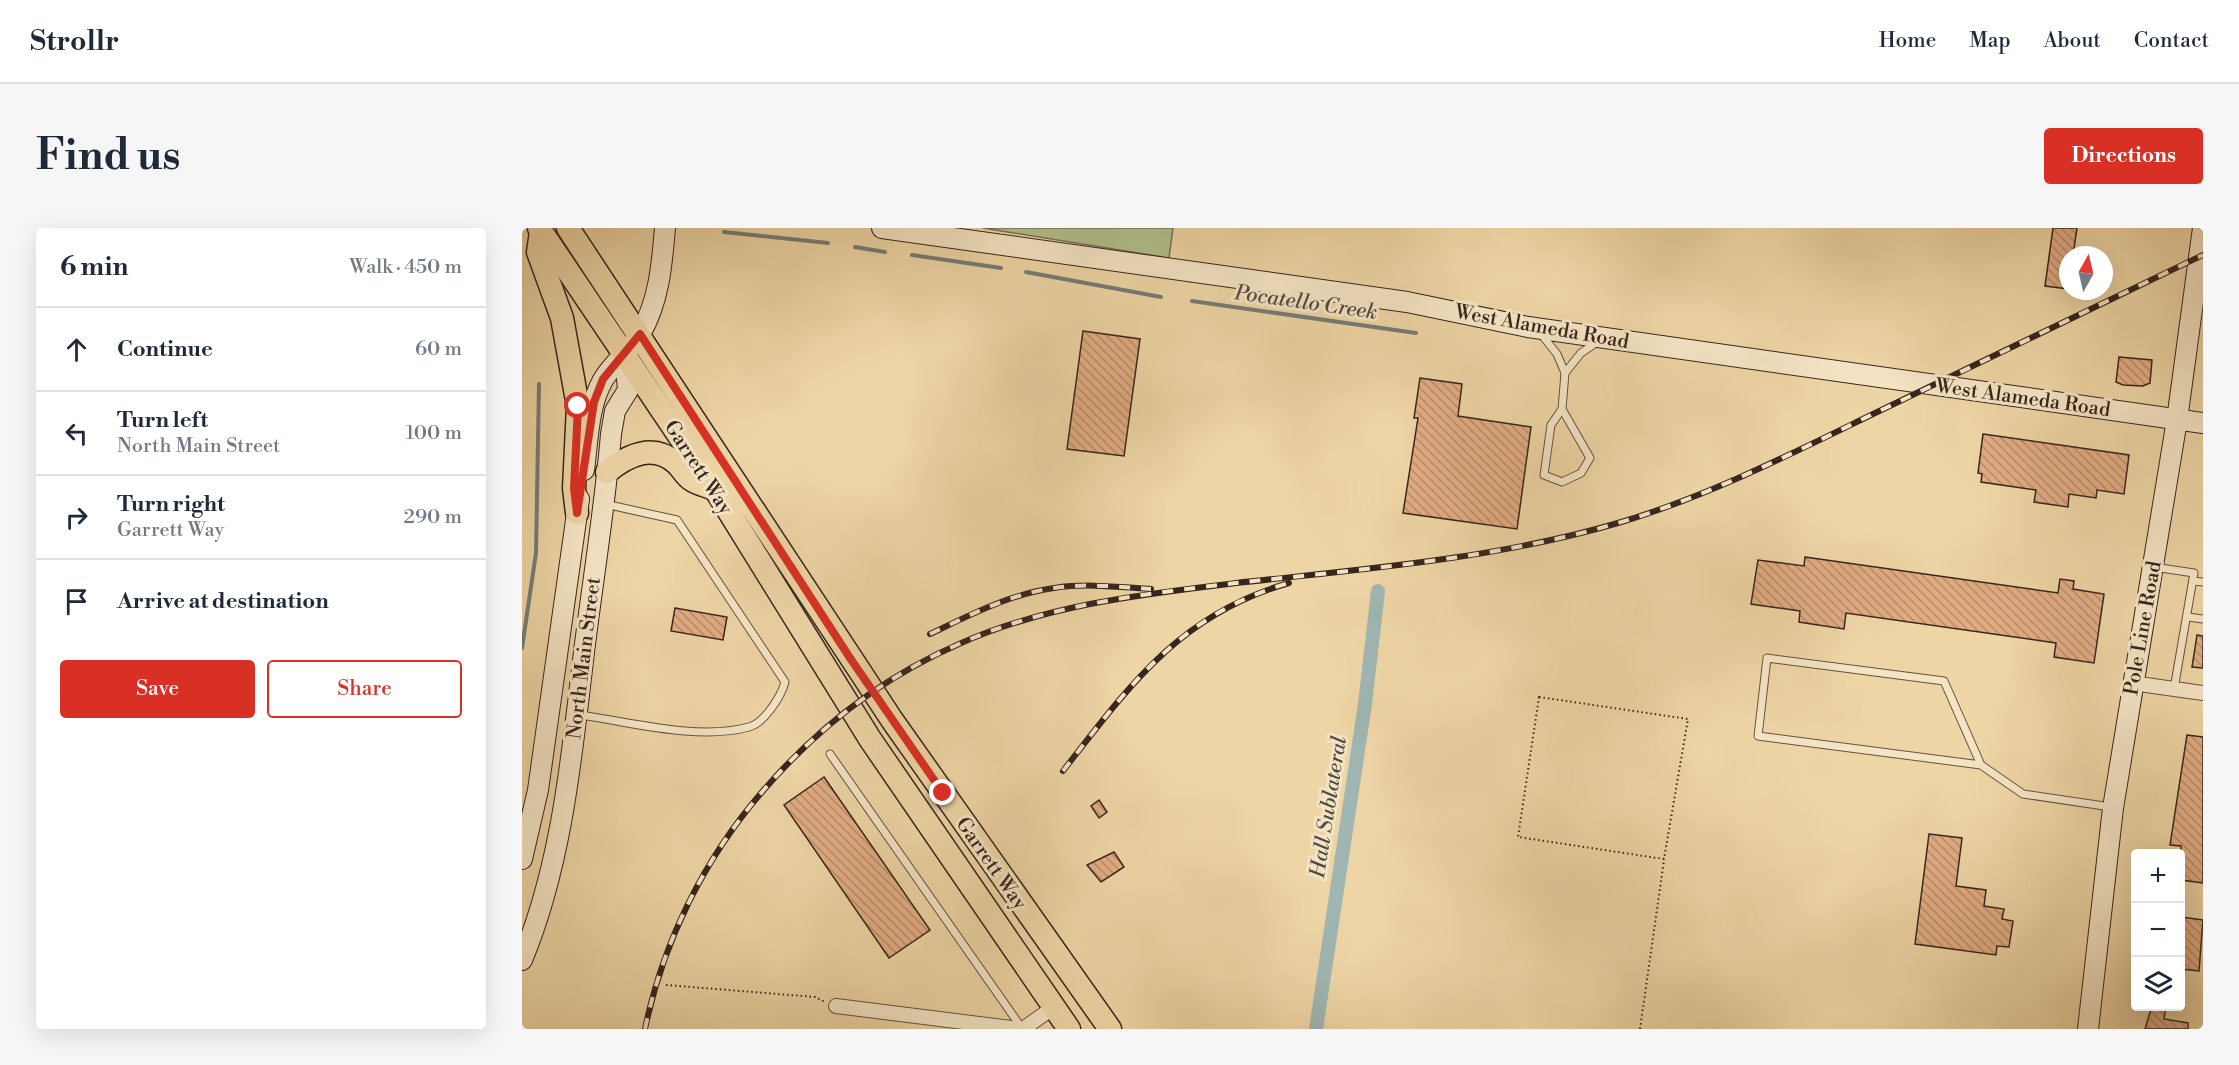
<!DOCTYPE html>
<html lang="en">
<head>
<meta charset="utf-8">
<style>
  body { margin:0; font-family:"Libre Bodoni",serif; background:#f6f6f7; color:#1f2937 }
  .controls { position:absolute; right:18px; bottom:18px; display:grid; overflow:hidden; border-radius:6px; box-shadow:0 6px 24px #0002 }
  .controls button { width:54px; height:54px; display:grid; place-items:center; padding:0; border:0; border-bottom:2px solid #e0e1e3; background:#fff; color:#1f2937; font:30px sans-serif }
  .compass { position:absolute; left:1537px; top:18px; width:54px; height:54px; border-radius:50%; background:#fff; box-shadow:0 6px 24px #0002; rotate:8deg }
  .stop { position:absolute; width:18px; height:18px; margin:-14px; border:4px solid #d93025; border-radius:50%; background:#fff }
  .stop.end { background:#d93025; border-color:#fff; box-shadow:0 2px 6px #0008 }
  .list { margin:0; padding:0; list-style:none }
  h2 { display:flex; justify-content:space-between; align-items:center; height:78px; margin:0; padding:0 24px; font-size:26px }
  h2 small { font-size:20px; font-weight:400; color:#747a83 }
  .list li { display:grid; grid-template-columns:39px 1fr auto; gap:18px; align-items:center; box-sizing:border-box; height:84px; padding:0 24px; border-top:2px solid #e0e1e3 }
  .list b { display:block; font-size:22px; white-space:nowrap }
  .list p { margin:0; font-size:20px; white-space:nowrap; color:#747a83 }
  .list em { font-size:20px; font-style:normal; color:#747a83 }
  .actions { display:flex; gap:12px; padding:18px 24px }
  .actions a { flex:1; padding:14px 0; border:2px solid #d93025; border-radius:6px; text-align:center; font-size:21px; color:#d93025 }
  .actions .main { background:#d93025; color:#fff }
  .icon { flex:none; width:33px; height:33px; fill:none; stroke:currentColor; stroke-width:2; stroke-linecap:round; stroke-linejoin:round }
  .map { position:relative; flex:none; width:1681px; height:801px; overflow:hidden; border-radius:6px }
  header { display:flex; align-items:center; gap:36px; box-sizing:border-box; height:84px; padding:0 30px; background:#fff; border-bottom:2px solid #e0e1e3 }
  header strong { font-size:28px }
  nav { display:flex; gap:33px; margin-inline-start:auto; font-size:21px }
  .intro { display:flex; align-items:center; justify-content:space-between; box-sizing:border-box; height:144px; padding:0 36px }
  h1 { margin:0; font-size:42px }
  .button { padding:15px 27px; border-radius:6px; background:#d93025; color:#fff; font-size:21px; font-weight:700 }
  main { display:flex; gap:36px; padding:0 36px }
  aside { flex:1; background:#fff; border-radius:6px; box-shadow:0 6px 24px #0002 }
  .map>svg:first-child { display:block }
  .green { fill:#b2be8c; stroke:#747255; stroke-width:1.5 }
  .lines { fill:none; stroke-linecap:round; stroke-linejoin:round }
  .stream { stroke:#757c77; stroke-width:4 }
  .canal { stroke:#9fb6b2; stroke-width:14 }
  .building { fill:url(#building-back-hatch); stroke:#37251e; stroke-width:1.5 }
  .service-casing { stroke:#655140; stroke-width:9 }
  .minor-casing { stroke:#655140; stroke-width:16 }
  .secondary-casing { stroke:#37251e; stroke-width:22 }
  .primary-casing { stroke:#37251e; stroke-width:25 }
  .path { stroke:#37251e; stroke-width:2; stroke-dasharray:1.5 3; stroke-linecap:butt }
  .service { stroke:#f4e4c4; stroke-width:7 }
  .minor { stroke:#f4e4c4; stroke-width:14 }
  .secondary { stroke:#f4e4c4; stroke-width:20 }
  .primary { stroke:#eed5a5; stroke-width:22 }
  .rail-casing { stroke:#37251e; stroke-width:6 }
  .rail { stroke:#f4e4c4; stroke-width:4; stroke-dasharray:11; stroke-linecap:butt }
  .route { stroke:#d93025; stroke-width:8 }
  .labels { text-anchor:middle; stroke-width:6; stroke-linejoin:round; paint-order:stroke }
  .street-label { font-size:20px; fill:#37251e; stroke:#f4e4c4 }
  .water-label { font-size:21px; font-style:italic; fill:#514943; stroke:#f4e4c4 }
</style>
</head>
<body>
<header>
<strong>Strollr</strong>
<nav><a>Home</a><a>Map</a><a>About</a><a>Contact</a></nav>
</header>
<div class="intro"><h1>Find us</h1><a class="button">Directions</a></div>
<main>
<aside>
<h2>6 min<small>Walk · 450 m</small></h2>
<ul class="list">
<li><svg class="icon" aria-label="ahead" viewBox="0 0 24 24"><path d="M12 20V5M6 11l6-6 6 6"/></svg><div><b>Continue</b></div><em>60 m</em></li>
<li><svg class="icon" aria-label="left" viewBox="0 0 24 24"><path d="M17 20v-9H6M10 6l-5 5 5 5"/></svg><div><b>Turn left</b><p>North Main Street</p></div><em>100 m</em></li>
<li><svg class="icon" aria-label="right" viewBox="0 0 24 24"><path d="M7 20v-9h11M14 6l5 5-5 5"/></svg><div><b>Turn right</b><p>Garrett Way</p></div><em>290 m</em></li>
<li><svg class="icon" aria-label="arrive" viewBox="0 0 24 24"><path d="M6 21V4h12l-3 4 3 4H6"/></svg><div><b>Arrive at destination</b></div></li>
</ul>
<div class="actions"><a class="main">Save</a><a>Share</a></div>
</aside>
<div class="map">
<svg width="1681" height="801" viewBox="0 0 1681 801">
  <defs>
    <pattern id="building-back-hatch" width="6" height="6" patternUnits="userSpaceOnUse" patternTransform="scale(1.5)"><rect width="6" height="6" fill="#e2ac83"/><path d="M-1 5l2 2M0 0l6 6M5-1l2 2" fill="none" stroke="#b88c6b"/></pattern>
  </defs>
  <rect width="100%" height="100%" fill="#eed5a5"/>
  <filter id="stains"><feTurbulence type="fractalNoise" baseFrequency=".00333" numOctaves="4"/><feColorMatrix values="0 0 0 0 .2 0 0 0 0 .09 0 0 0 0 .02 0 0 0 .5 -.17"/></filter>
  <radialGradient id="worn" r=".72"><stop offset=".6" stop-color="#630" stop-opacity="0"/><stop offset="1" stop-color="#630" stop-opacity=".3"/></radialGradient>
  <!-- green -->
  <path class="green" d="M461 0H651L647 30Z"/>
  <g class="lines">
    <!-- stream -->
    <g class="stream">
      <path d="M202 4 306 15"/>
      <path d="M333 19 363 24"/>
      <path d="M390 27 479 40"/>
      <path d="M504 44 639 69"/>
      <path d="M670 73 894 105"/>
      <path d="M0 420 14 325 17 156"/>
    </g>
    <!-- canal -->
    <path class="canal" d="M794 801 843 476 856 363"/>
  </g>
  <!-- building -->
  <g class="building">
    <path d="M1531 0H1555L1551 27H1546V61L1523 58Z"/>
    <path d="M561 103 618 111 602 228 545 221Z"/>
    <path d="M1597 129 1630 132 1628 155 1621 158 1601 157 1594 154Z"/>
    <path d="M898 150 940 156 936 188 1009 199 995 301 881 285 896 190H892Z"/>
    <path d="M1461 206 1607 227 1602 266 1575 262 1574 270 1547 266 1546 279 1512 274 1514 262 1459 254 1460 246 1456 245Z"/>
    <path d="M1283 329 1536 365 1538 351 1552 353 1551 361 1582 366 1572 435 1532 429 1534 415 1324 385 1322 401 1277 394 1278 383 1229 376 1236 332 1282 338Z"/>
    <path d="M153 380 205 389 201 412 149 403Z"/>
    <path d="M1675 407 1681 408V440L1670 439Z"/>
    <path d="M1665 507 1681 509V655L1659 652V618L1648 617Z"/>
    <path d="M302 549 408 702 367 730 262 577Z"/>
    <path d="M577 572 585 584 577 590 569 578Z"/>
    <path d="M1407 606 1440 610 1434 658 1464 662 1462 678 1482 681 1480 691 1491 693 1487 719 1475 718 1474 727 1393 716Z"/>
    <path d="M592 624 602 639 579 654 565 637Z"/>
    <path d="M1659 689 1681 692 1677 743 1659 741Z"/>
    <path d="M1630 778H1644L1642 791 1666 795V801H1623Z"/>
  </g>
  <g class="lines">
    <!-- service casing -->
    <g class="service-casing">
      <g id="service">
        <path d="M1019 106 1035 126 1043 145 1040 181 1029 197 1022 247 1040 254 1059 245 1068 230 1040 181"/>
        <path d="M1043 145 1059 125 1075 114"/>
        <path d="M1632 339 1672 345 1652 461"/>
        <path d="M1671 353 1681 354"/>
        <path d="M1666 389 1681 391"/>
        <path d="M58 487C109 494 176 513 227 499 242 495 259 469 263 454L155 292 83 276"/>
        <path d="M308 526 499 799"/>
        <path d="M1459 537 1422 453 1245 430 1236 508 1459 537 1501 566 1589 579"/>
      </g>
    </g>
    <!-- minor casing -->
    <g class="minor-casing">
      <g id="minor">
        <path d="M1610 455 1681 465"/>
        <path d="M314 778 497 801"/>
        <path d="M501 801 532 779"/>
      </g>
    </g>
    <!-- secondary casing -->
    <g class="secondary-casing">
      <g id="secondary">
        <path d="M360 0 885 74 1006 99 1681 195"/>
        <path d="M62 242C66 213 66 178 81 152 90 136 108 123 118 106 137 74 140 36 143 0"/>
        <path d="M0 631 16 562 57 271"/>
        <path d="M0 732C40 636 50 526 62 424 71 351 83 279 89 206L93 183 106 162 103 127"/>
        <path d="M1566 801 1591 580 1655 192 1681 0"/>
      </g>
    </g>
    <!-- primary casing -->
    <g class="primary-casing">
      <g id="primary">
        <path d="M17 0 193 261 348 511 547 801"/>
        <path d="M46 0 370 492 588 801"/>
        <path d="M19 4 16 24 40 90 56 178 52 260 55 285"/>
        <path d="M85 244C106 227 131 215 154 235 160 240 163 248 170 252 176 256 185 258 192 261"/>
      </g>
    </g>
    <!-- path -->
    <g class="path">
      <path d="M1017 469 1166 491 1142 631 996 609Z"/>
      <path d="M144 757 293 769 303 774"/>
      <path d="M1118 801 1142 632"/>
    </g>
    <!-- service -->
    <use href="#service" class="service"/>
    <!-- minor -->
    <use href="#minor" class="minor"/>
    <!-- secondary -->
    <use href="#secondary" class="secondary"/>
    <!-- primary -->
    <use href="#primary" class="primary"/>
    <!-- rail casing -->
    <g class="rail-casing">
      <g id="rail">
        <path d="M408 406C448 387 488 366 532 360 564 355 597 359 629 361"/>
        <path d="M541 543C607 458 658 386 767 355"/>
        <path d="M123 801C141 714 182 631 240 564 294 501 361 449 437 416 523 377 622 366 714 355 841 341 973 331 1096 295 1184 269 1267 227 1349 187 1460 134 1570 80 1681 27"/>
      </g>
    </g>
    <!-- rail -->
    <use href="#rail" class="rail"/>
  </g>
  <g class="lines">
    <!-- route -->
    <path class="route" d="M56 178 52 260 55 285 72 174 81 151 118 106 328 430 421 565"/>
  </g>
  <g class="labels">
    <!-- street labels -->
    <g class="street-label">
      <text transform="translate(1020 98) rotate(10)" y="7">West Alameda Road</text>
      <text transform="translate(1501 169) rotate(8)" y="7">West Alameda Road</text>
      <text transform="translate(177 239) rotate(57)" y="7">Garrett Way</text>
      <text transform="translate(1620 400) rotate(-80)" y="7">Pole Line Road</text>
      <text transform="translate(61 430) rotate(-83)" y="7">North Main Street</text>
      <text transform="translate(470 635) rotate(55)" y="7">Garrett Way</text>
    </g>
    <!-- water labels -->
    <g class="water-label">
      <text transform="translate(784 74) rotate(8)" y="7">Pocatello Creek</text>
      <text transform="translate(806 579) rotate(-81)" y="7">Hall Sublateral</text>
    </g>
  </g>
  <rect width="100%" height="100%" filter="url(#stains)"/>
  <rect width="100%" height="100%" fill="url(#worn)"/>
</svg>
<div class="controls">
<button>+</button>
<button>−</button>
<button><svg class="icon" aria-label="layers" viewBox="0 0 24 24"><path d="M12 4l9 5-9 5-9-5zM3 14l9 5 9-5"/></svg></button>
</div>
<svg class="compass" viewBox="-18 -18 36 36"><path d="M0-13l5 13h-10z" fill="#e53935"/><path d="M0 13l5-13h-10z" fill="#747a83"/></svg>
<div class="stop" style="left:56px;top:178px"></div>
<div class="stop end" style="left:421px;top:565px"></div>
</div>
</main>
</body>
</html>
